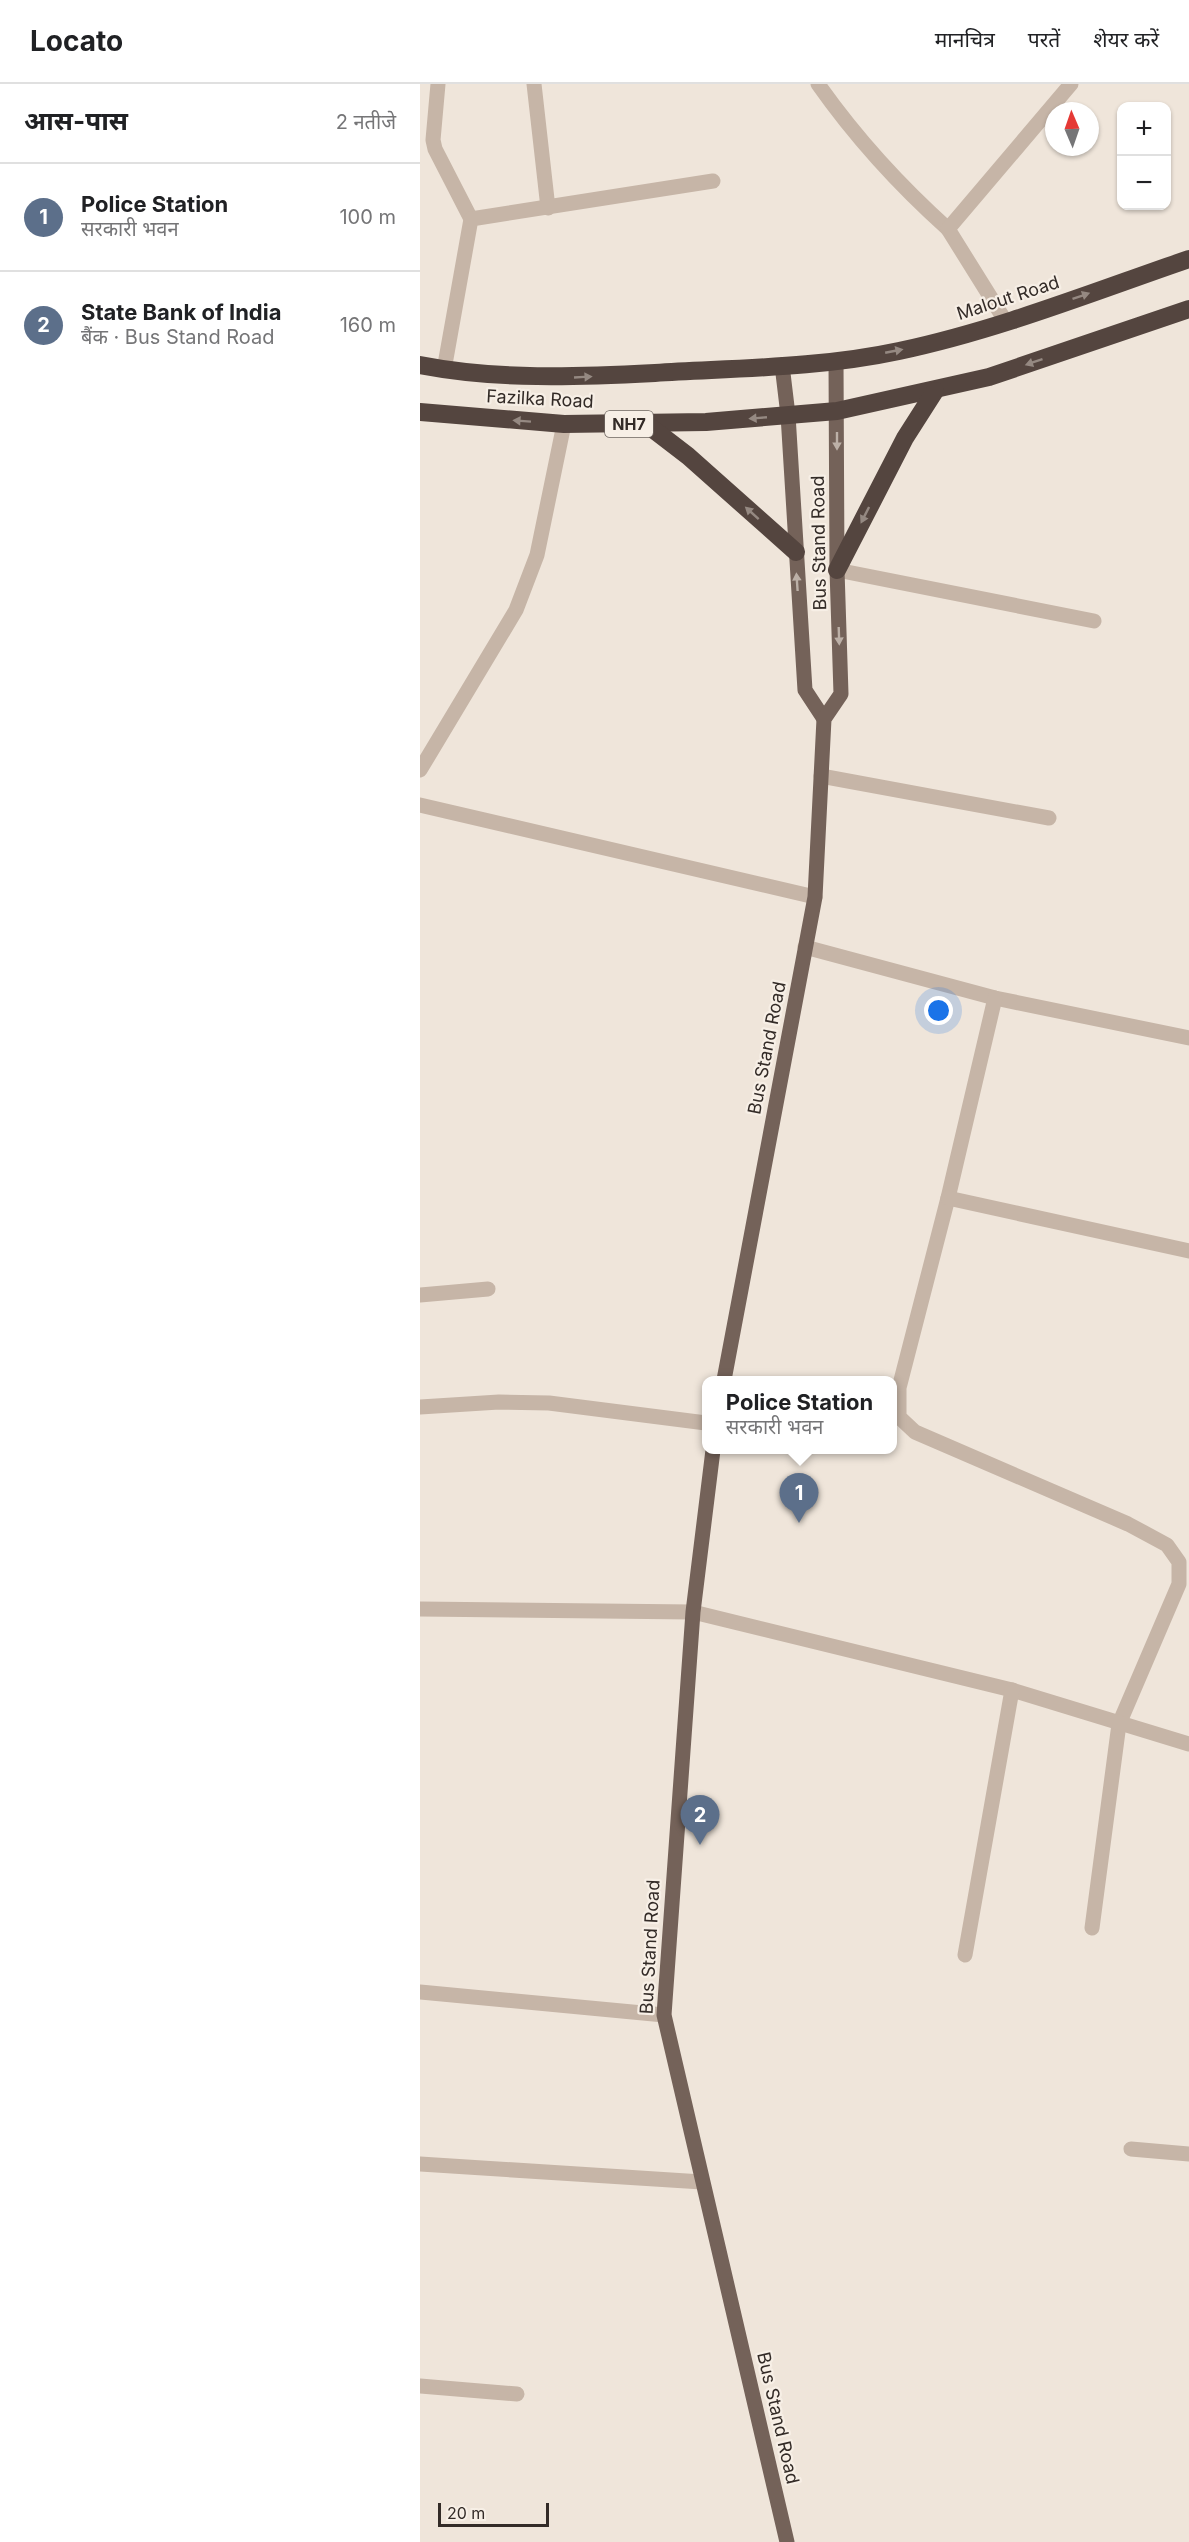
<!DOCTYPE html>
<html lang="hi">
<head>
<meta charset="utf-8">
<style>
  body { margin:0; font-family:Inter,"Noto Sans Devanagari",sans-serif; background:#f2f2f2; color:#202124 }
  .controls { position:absolute; right:18px; top:18px; display:grid; overflow:hidden; border-radius:12px; box-shadow:0 2px 4px #0004 }
  .controls button { width:54px; height:54px; display:grid; place-items:center; padding:0; border:0; border-bottom:2px solid #e0e0e0; background:#fff; color:#202124; font:30px sans-serif }
  .compass { position:absolute; left:625px; top:18px; width:54px; height:54px; border-radius:50%; background:#fff; box-shadow:0 2px 4px #0004; rotate:358deg }
  .scale { position:absolute; left:18px; bottom:15px; width:111px; box-sizing:border-box; padding-left:6px; border:3px solid #332b27; border-top:0; font-size:16px; line-height:21px; white-space:nowrap; color:#332b27; -webkit-text-stroke:4px #f7efe6; paint-order:stroke }
  .you { position:absolute; left:519px; top:927px; width:21px; height:21px; margin:-15px; border:4px solid #fff; border-radius:50%; background:#1a73e8; box-shadow:0 0 0 9px #1a73e833 }
  .badge { display:grid; place-items:center; width:39px; height:39px; border-radius:50%; background:#db2777; color:#fff; font-size:20px; font-weight:700 }
  .pin { position:absolute; translate:-50% -50px; filter:drop-shadow(0 2px 3px #0008) }
  .pin::after { content:''; position:absolute; top:32px; width:21px; height:18px; background:inherit; clip-path:polygon(0 0,100% 0,50% 100%) }
  .popup { position:absolute; left:282px; top:1292px; width:195px; height:78px; box-sizing:border-box; display:grid; place-content:center; border-radius:12px; background:#fff; filter:drop-shadow(0 2px 4px #0005); font-size:20px; white-space:nowrap; color:#757577 }
  .popup b { font-size:22px; color:#202124 }
  .popup::after { content:''; position:absolute; left:50%; top:100%; margin-left:-12px; border:12px solid transparent; border-top-color:#fff }
  .list { margin:0; padding:0; list-style:none }
  h2 { display:flex; justify-content:space-between; align-items:center; height:78px; margin:0; padding:0 24px; font-size:26px }
  h2 small { font-size:20px; font-weight:400; color:#757577 }
  .list li { display:grid; grid-template-columns:39px 1fr auto; gap:18px; align-items:center; box-sizing:border-box; height:108px; padding:0 24px; border-top:2px solid #e0e0e0 }
  .list b { display:block; font-size:22px; white-space:nowrap }
  .list p { margin:0; font-size:20px; white-space:nowrap; color:#757577 }
  .list em { font-size:20px; font-style:normal; color:#757577 }
  .map { position:relative; flex:none; width:769px; height:2458px; overflow:hidden }
  header { display:flex; align-items:center; gap:36px; box-sizing:border-box; height:84px; padding:0 30px; background:#fff; border-bottom:2px solid #e0e0e0 }
  header strong { font-size:28px }
  nav { display:flex; gap:33px; margin-inline-start:auto; font-size:21px }
  main { display:flex }
  aside { flex:1; background:#fff }
  .map>svg:first-child { display:block }
  .lines { fill:none; stroke-linecap:round; stroke-linejoin:round }
  .minor { stroke:#c6b5a7; stroke-width:15 }
  .major { stroke:#746259; stroke-width:15 }
  .highway { stroke:#54453f; stroke-width:18 }
  .oneway { fill:#958982 }
  .oneway2 { fill:#bcb0a7 }
  .labels { text-anchor:middle; stroke-width:4.5; stroke-linejoin:round; paint-order:stroke }
  .shield { fill:#f7efe6; stroke:#6e6660; stroke-width:1.5 }
  .shield-label { font-size:16px; font-weight:bold; fill:#332b27 }
  .street-label { font-size:18px; fill:#332b27; stroke:#f7efe6 }
</style>
</head>
<body>
<header>
<strong>Locato</strong>
<nav><a>मानचित्र</a><a>परतें</a><a>शेयर करें</a></nav>
</header>
<main>
<aside>
<h2>आस-पास<small>2 नतीजे</small></h2>
<ul class="list">
<li><span class="badge" style="background:#5c6f8a">1</span><div><b>Police Station</b><p>सरकारी भवन</p></div><em>100 m</em></li>
<li><span class="badge" style="background:#5c6f8a">2</span><div><b>State Bank of India</b><p>बैंक · Bus Stand Road</p></div><em>160 m</em></li>
</ul>
</aside>
<div class="map">
<svg width="769" height="2458" viewBox="0 0 769 2458">
  <rect width="100%" height="100%" fill="#efe5da"/>
  <g class="lines">
    <!-- minor -->
    <g class="minor">
      <path d="M18 0 13 56 15 65 51 135"/>
      <path d="M114 0 128 124"/>
      <path d="M398 0C436 54 479 101 528 145"/>
      <path d="M586 238 528 145 651 0"/>
      <path d="M24 286 51 135 293 97"/>
      <path d="M417 486 674 537"/>
      <path d="M0 686 96 526 117 471 144 340"/>
      <path d="M401 692 629 734"/>
      <path d="M0 721 395 813"/>
      <path d="M385 863 575 914 769 954"/>
      <path d="M575 914 528 1114 479 1304V1333L495 1348 708 1440 747 1461 759 1478V1500L699 1640 672 1844"/>
      <path d="M528 1114 769 1167"/>
      <path d="M0 1211 68 1205"/>
      <path d="M0 1323 79 1318 129 1319 286 1339"/>
      <path d="M0 1525 273 1528 592 1606 769 1660"/>
      <path d="M545 1871 592 1606"/>
      <path d="M0 1908 244 1931"/>
      <path d="M711 2065 769 2070"/>
      <path d="M0 2080 282 2098"/>
      <path d="M0 2302 97 2310"/>
    </g>
    <!-- major -->
    <g class="major">
      <path d="M362 281 368 331 385 606 404 635"/>
      <path d="M304 1296 395 813 404 635 421 610 417 486 416 277"/>
      <path d="M293 1366 273 1528 244 1931 367 2458"/>
    </g>
    <!-- highway -->
    <g class="highway">
      <path d="M0 281C77 296 157 293 235 289 316 284 400 284 479 267 578 246 673 208 769 175"/>
      <path d="M0 328 144 340 286 338 417 327 569 293 769 225"/>
      <path d="M225 339 268 372 376 468"/>
      <path d="M417 486 485 354 515 307"/>
    </g>
  </g>
  <!-- one-way arrows -->
  <defs><path id="oneway-solid" d="M-6-.8H1V-3.2L6.5 0L1 3.2V.8H-6Z" transform="scale(1.5)"/></defs>
  <g class="oneway">
    <use href="#oneway-solid" transform="translate(661 212) rotate(-19)"/>
    <use href="#oneway-solid" transform="translate(474 267) rotate(-11)"/>
    <use href="#oneway-solid" transform="translate(614 278) rotate(161)"/>
    <use href="#oneway-solid" transform="translate(163 293) rotate(-3)"/>
    <use href="#oneway-solid" transform="translate(338 334) rotate(175)"/>
    <use href="#oneway-solid" transform="translate(102 337) rotate(-176)"/>
    <use href="#oneway-solid" transform="translate(332 429) rotate(-138)"/>
    <use href="#oneway-solid" transform="translate(445 431) rotate(117)"/>
  </g>
  <g class="oneway2">
    <use href="#oneway-solid" transform="translate(417 357) rotate(90)"/>
    <use href="#oneway-solid" transform="translate(377 498) rotate(-94)"/>
    <use href="#oneway-solid" transform="translate(419 552) rotate(88)"/>
  </g>
  <g class="labels">
    <!-- shield labels -->
    <rect class="shield" x="185" y="327" width="48" height="26" rx="4.5"/>
    <g class="shield-label">
      <text x="209" y="346">NH7</text>
    </g>
    <!-- street labels -->
    <g class="street-label">
      <text transform="translate(588 214) rotate(-18)" y="6">Malout Road</text>
      <text transform="translate(120 315) rotate(3)" y="6">Fazilka Road</text>
      <text transform="translate(399 459) rotate(-91)" y="6">Bus Stand Road</text>
      <text transform="translate(347 964) rotate(-79)" y="6">Bus Stand Road</text>
      <text transform="translate(230 1863) rotate(-87)" y="6">Bus Stand Road</text>
      <text transform="translate(358 2334) rotate(77)" y="6">Bus Stand Road</text>
    </g>
  </g>
</svg>
<div class="controls">
<button>+</button>
<button>−</button>
</div>
<svg class="compass" viewBox="-18 -18 36 36"><path d="M0-13l5 13h-10z" fill="#e53935"/><path d="M0 13l5-13h-10z" fill="#757577"/></svg>
<div class="scale">20 m</div>
<div class="you"></div>
<div class="pin badge" style="left:379px;top:1439px;background:#5c6f8a">1</div>
<div class="popup"><b>Police Station</b>सरकारी भवन</div>
<div class="pin badge" style="left:280px;top:1761px;background:#5c6f8a">2</div>
</div>
</main>
</body>
</html>
